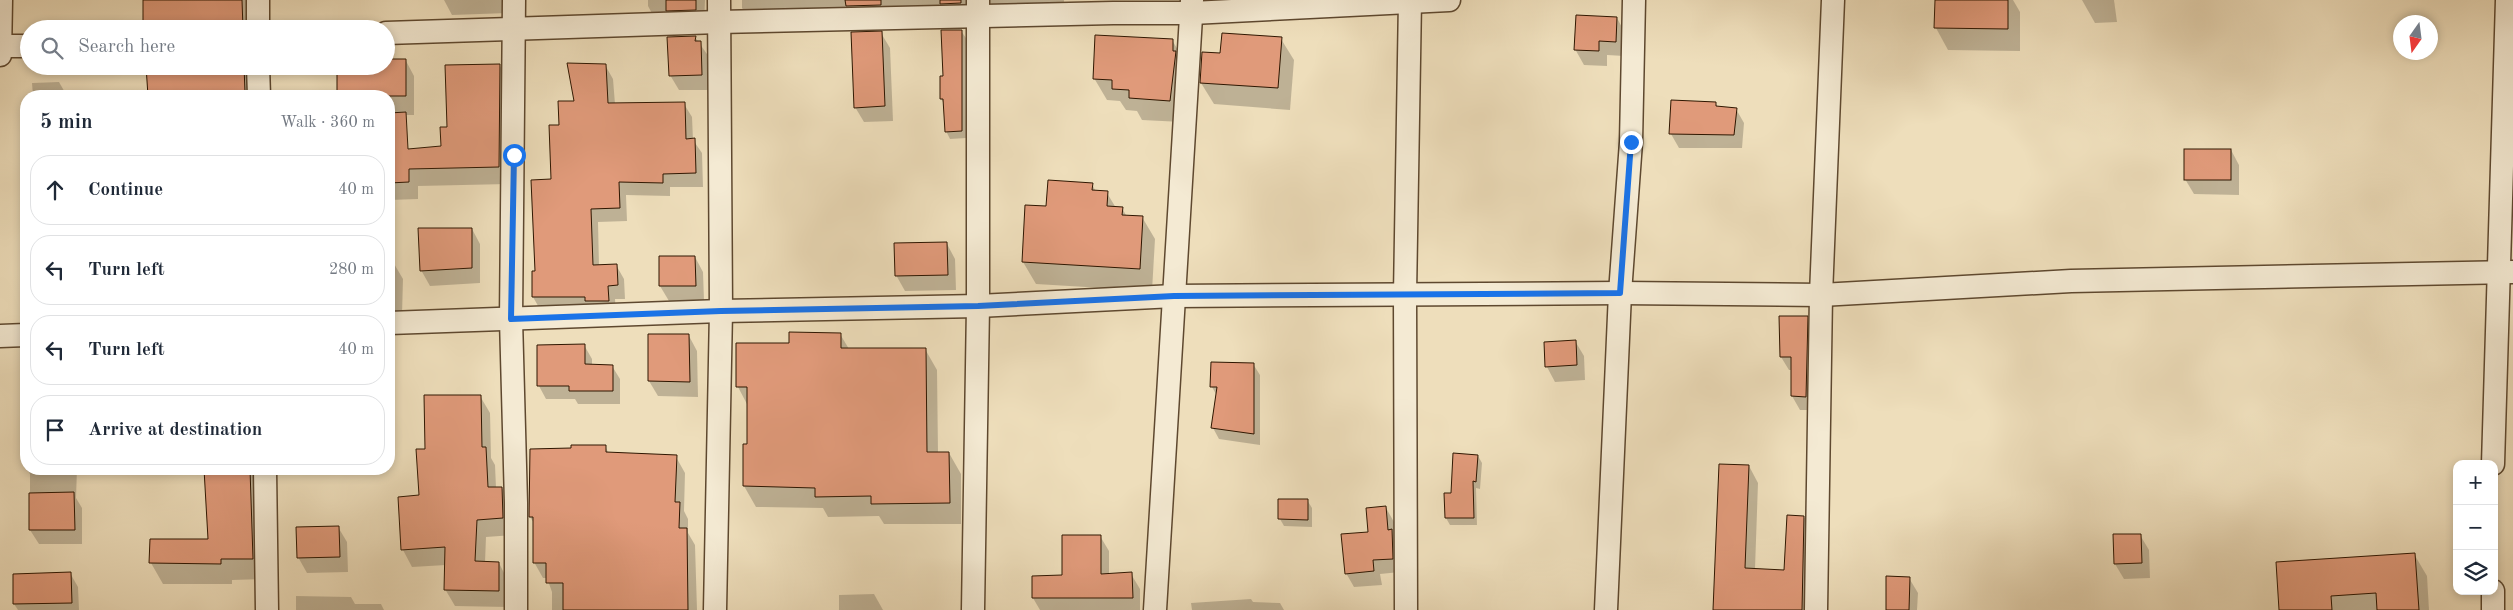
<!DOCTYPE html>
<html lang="en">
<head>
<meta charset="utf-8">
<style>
  body { margin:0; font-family:"Old Standard TT",serif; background:#f2f2f3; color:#1f2937 }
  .controls { position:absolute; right:15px; bottom:15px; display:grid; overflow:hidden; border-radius:10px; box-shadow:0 2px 8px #0003 }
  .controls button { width:45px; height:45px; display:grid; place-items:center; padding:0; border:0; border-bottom:1px solid #e0e1e3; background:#fff; color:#1f2937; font:25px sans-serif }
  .compass { position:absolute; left:2393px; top:15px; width:45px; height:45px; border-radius:50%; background:#fff; box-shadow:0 2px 8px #0003; rotate:194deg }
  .stop { position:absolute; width:15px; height:15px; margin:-11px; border:4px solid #1a73e8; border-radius:50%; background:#fff }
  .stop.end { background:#1a73e8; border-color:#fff; box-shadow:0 1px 5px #0008 }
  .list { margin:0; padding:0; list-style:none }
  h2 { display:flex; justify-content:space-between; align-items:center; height:65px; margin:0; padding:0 20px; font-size:21px }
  h2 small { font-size:16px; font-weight:400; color:#747a83 }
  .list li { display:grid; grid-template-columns:32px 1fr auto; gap:15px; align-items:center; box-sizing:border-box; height:70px; margin:0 10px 10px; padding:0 10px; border:1px solid #e0e1e3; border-radius:20px }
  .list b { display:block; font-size:19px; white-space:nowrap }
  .list em { font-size:16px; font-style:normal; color:#747a83 }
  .icon { flex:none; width:28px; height:28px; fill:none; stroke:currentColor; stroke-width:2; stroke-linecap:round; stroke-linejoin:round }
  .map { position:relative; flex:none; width:2513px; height:610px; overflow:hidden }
  .search { position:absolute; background:#fff; box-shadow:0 2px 8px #0003; left:20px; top:20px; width:375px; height:55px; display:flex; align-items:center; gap:12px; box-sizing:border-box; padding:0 18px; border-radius:28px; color:#747a83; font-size:19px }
  .panel { position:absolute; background:#fff; box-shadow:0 2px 8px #0003; left:20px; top:90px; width:375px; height:385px; border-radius:20px }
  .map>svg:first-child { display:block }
  .shadow { fill:#0003 }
  .building { fill:#e09a7a; stroke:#2e1600 }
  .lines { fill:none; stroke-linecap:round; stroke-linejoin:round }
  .minor-casing { stroke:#5e482f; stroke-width:25 }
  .minor { stroke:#f4ead3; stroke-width:22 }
  .route { stroke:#1a73e8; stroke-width:6 }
</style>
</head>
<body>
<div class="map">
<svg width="2513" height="610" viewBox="0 0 2513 610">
  <rect width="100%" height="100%" fill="#eedebb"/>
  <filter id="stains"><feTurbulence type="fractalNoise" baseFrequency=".004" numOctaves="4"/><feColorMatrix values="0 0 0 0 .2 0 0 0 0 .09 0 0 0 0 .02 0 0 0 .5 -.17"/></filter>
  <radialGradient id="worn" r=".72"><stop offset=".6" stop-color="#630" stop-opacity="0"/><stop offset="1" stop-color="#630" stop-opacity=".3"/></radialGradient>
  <!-- shadow -->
  <g class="shadow">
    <path d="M143 0H249L250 29H146Z"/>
    <path d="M444 0H507L508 13 452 15Z"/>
    <path d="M648 0H705L704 24 656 21 648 6Z"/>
    <path d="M742 0H1064L1063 23 755 30 742 8Z"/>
    <path d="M1936 0H2013L2020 12V51L1948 50 1936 28Z"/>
    <path d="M2082 0H2114L2117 22 2095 23Z"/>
    <path d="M1617 18 1625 33 1624 56 1607 55V66L1584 65 1575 49Z"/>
    <path d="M961 31 966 38V138L950 139 946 131 945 105 941 99 944 78Z"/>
    <path d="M881 33 890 48 893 121 864 122 855 107Z"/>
    <path d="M695 37 709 57 710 90H679L670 75Z"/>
    <path d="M1281 39 1294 60 1290 110 1214 104 1201 83Z"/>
    <path d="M1172 40 1185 62 1182 122 1142 120 1137 111 1126 110 1120 101 1107 100 1094 78Z"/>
    <path d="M406 61 414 76V115H389V96H338L339 66H386Z"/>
    <path d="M605 65 613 79 615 104H684L692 117 693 140 702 153 703 187H670V196L626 195 627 221 598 222 599 266 616 265 624 279 625 299H615L616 314 541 311 533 297V272H536L560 126Z"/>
    <path d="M148 66H251L252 96H149Z"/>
    <path d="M500 66 509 83 508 184 418 186V199L389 200V152L442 147 449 128Z"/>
    <path d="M59 82 67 96H33L32 83Z"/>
    <path d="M1672 101 1715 103 1718 108 1736 109 1744 123 1742 148H1679L1671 134Z"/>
    <path d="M2231 150 2239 165V195L2194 194 2185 179Z"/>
    <path d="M1092 184 1096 192 1107 193 1116 208H1122L1127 217H1142L1155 239 1152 291 1036 284 1023 262 1027 206 1047 207Z"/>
    <path d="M472 229 480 244V283L430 286 421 270Z"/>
    <path d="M947 244 955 259 956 290 905 291 896 275Z"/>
    <path d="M695 257 703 272 704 301H669L660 286Z"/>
    <path d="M389 262H393L403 279 402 315H389Z"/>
    <path d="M1807 318 1815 331 1813 410H1800L1792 396V370H1789L1781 357Z"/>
    <path d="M840 334 849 349H925L937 370 938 453H949L961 474V524H884L879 516 828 517 823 508 756 507 744 486 748 446V406L738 387 790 344Z"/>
    <path d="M689 336 697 351 698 397 658 396 649 381Z"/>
    <path d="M1575 341 1584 356 1585 380 1555 382 1547 367Z"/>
    <path d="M584 345 592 359V366H612L620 379V404H578L575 399H546L539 386Z"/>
    <path d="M1253 364 1260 375V445L1219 439 1213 428 1217 396 1212 387Z"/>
    <path d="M480 396 490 413 491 458 495 465 496 488H502L512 505V535L486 537 485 563H499L508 581V607L455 606 445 589 446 565 412 567 403 550 399 498 420 496 426 450Z"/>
    <path d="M24 435H26V468L23 463Z"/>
    <path d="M605 446 609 454 676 457 685 473 684 511 688 519V533L695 545 697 610H552V592L547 578H543L534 562V523L530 517Z"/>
    <path d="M1478 456 1482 463 1480 489 1476 488 1477 525H1450L1446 518 1452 494Z"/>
    <path d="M1749 466 1758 483 1755 569 1785 572 1804 517 1814 534 1811 610H1714Z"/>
    <path d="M27 469H77L76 498 82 508V544H39L30 530V474Z"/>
    <path d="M205 469H253L261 483 264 579 232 580V584H163L151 563V540H209Z"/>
    <path d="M1307 500 1312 508V527L1284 526 1280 519Z"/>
    <path d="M1386 508 1394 522 1400 572 1380 574 1382 585 1354 587 1346 573Z"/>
    <path d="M338 527 347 542 348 572 307 573 298 557Z"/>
    <path d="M2114 535H2140L2149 550 2150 578 2124 579 2115 564Z"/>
    <path d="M1100 536 1109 551V574H1131L1140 589V610H1040L1033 598 1063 576Z"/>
    <path d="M2414 554 2427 576 2429 610H2280Z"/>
    <path d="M70 573 78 587 79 610H18L14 604V575Z"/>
    <path d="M1909 578 1918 593 1917 610H1887Z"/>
    <path d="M874 594 883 610H839V595Z"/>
    <path d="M296 596 351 597 355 604H381L384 610H296Z"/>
    <path d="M1251 599 1253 602 1280 603 1284 610H1192L1191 603Z"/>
  </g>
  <!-- building -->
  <g class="building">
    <path d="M143 0H242L243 29H143Z"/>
    <path d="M666 0H696V10L666 11Z"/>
    <path d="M845 0H881V5L846 6Z"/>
    <path d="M940 0H961V3L940 4Z"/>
    <path d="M1935 0H2008V29L1934 28Z"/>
    <path d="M1576 15 1617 17 1616 42 1599 41V51L1574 50Z"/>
    <path d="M941 30H962V131L945 132 943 99H940V76H943Z"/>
    <path d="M882 31 885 106 854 108 851 32Z"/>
    <path d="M1222 33 1282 37 1278 88 1200 83 1202 52 1220 53Z"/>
    <path d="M1095 35 1173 39V51H1176L1170 101 1129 98V90L1112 89V80L1093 79Z"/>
    <path d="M696 36 695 41H701L702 75 669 76 667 37Z"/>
    <path d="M386 59H406V96H337V66H386Z"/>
    <path d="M567 63 606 64 608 103 685 102 686 139 695 138 696 173 663 174V183L619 182 620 208 591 209 593 265 617 264 618 285 608 286 609 301H585V297H532V271H535L531 180 551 179 549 125H559L558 101H574Z"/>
    <path d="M500 64 499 167 409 169V182L389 183V113L406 112 408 149 441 146 440 127H447L445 65Z"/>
    <path d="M146 66H244L245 92 148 96Z"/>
    <path d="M1671 100 1716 102V106L1737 108 1734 135 1669 134Z"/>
    <rect x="2184" y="149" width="47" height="31"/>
    <path d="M1048 180 1093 183 1092 190 1108 191 1107 206 1123 207 1122 215 1143 216 1140 269 1022 262 1025 205 1046 206Z"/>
    <path d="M418 228H472V268L420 271Z"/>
    <path d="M947 242 948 275 895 276 894 243Z"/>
    <path d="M659 256H695L696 286H659Z"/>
    <path d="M1779 316H1808L1806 397 1791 396V357H1780Z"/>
    <path d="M789 332 841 333V348H926L927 452H949L950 503 871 504V496L815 497V488L743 486V444H747V387H736V343H789Z"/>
    <path d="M648 334H689L690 382 648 381Z"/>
    <path d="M1576 340 1577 365 1545 367 1544 342Z"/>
    <path d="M585 344V364L613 365V391H569V386H537V345Z"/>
    <path d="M1211 362 1254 363V434L1211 428 1217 387H1210Z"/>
    <path d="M424 395H481L482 447H486L488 487H502L503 518 477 520 475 561 499 562V591L444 590 445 547 401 550 398 497 419 495 416 449H425Z"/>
    <path d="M571 445H606V452L677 455 675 502H680L679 528H687L688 610H563V583H546V563H533V517H529L530 449 571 448Z"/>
    <path d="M1453 453 1478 455 1476 482 1473 481 1474 518H1445L1444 493H1451Z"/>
    <path d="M1719 464 1749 465 1745 568 1784 570 1787 515 1804 516 1802 610H1713Z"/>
    <path d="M204 469H250L253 559H221V564L149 563 150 539H208Z"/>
    <path d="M74 492 75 530H29V493Z"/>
    <path d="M1278 499H1308V520L1278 519Z"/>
    <path d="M1386 506 1388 530 1392 529 1393 559 1373 560 1374 571 1345 574 1341 534 1368 532 1366 508Z"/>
    <path d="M339 526 340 557 297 558 296 527Z"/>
    <path d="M2113 534H2141L2142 563 2114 564Z"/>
    <path d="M1062 535H1101V574L1132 572 1133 598H1032V576L1062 575Z"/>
    <path d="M2415 553 2419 610H2377L2376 593 2331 596 2332 610H2279L2276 562Z"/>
    <path d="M71 572 72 603 13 604V574Z"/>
    <path d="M1886 576 1910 577 1909 610H1886Z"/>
  </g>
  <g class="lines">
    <!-- minor casing -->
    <g class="minor-casing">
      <g id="minor">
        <path d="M258 0V29"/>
        <path d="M514 0 511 319 516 503V610"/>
        <path d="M386 33 719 22 1113 13H1192L1449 0"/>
        <path d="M0 46H29"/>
        <path d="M0 55 1 0"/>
        <path d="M258 66 259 96"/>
        <path d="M389 323 721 311 978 306 1174 296 1620 293 1821 295 2071 281 2513 272"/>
        <path d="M0 336 26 335"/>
        <path d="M2493 464 2507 0"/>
        <path d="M265 469 267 610"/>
        <path d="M2493 591V610"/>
        <path d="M715 610 721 311 719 0"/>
        <path d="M973 610 978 306V0"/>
        <path d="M1155 610 1192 0"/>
        <path d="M1406 610 1405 295 1410 0"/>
        <path d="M1606 610 1620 293 1631 142 1634 0"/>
        <path d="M1816 610 1821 295 1833 0"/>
      </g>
    </g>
    <!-- minor -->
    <use href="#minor" class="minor"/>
  </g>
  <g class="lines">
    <!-- route -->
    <path class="route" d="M514 155 511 319 721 311 978 306 1174 296 1620 293 1631 142"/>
  </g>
  <rect width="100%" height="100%" filter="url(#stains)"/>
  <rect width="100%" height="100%" fill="url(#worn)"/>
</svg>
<div class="controls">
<button>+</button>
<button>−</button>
<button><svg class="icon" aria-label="layers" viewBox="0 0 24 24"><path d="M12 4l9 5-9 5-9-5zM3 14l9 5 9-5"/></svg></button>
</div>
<svg class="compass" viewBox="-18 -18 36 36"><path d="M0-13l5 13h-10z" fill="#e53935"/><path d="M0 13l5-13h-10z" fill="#747a83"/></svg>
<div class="stop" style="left:514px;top:155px"></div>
<div class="stop end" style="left:1631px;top:142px"></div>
<div class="search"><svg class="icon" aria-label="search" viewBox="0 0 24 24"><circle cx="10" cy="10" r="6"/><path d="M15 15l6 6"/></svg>Search here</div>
<section class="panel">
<h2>5 min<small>Walk · 360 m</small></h2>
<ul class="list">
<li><svg class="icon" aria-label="ahead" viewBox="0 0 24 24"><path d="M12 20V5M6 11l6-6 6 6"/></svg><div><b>Continue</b></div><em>40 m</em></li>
<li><svg class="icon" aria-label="left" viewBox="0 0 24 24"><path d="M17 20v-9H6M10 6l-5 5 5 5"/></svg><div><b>Turn left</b></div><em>280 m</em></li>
<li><svg class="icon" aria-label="left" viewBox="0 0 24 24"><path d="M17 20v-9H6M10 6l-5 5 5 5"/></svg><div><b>Turn left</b></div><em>40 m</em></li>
<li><svg class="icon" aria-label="arrive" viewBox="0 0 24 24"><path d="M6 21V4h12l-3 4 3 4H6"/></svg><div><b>Arrive at destination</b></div></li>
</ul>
</section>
</div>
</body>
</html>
